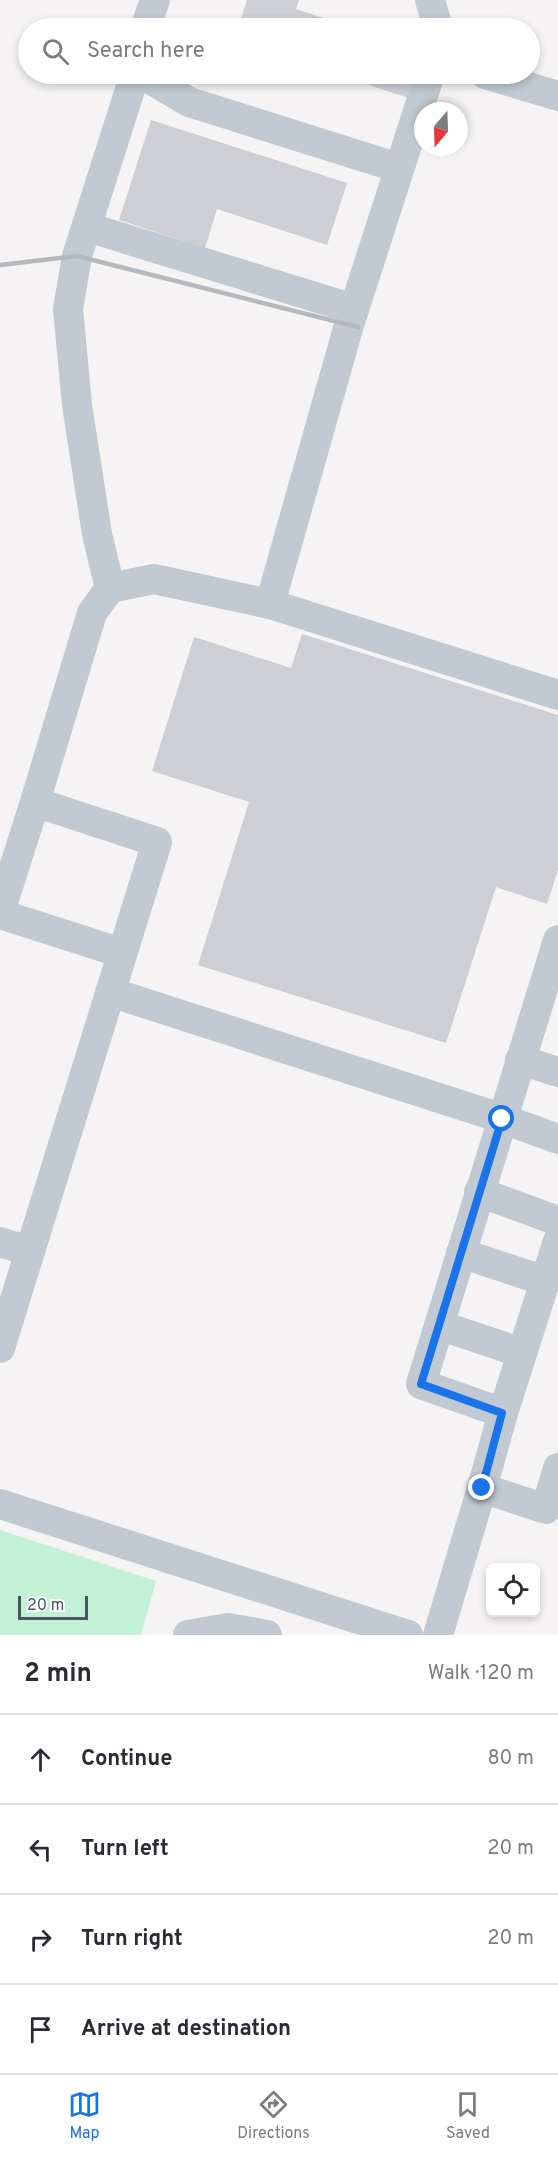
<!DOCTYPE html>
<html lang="en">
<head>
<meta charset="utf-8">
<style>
  body { margin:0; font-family:Overpass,sans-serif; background:#f2f2f3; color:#2b2b33 }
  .controls { position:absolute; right:18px; bottom:18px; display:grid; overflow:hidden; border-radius:9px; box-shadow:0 3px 9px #0003 }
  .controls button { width:54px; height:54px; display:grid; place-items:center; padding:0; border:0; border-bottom:2px solid #e1e1e2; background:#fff; color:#2b2b33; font:30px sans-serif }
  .compass { position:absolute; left:414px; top:102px; width:54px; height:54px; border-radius:50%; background:#fff; box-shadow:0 3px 9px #0003; rotate:199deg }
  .scale { position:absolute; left:18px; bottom:15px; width:70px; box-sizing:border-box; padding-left:6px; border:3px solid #4a5661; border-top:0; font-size:16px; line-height:21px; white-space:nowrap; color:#4a5661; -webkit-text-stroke:4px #fff; paint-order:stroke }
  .stop { position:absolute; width:18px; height:18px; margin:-14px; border:4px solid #1a73e8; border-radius:50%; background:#fff }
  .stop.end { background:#1a73e8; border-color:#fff; box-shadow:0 2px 6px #0008 }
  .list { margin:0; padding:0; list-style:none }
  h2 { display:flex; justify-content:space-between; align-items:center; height:78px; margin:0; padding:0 24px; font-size:26px }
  h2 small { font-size:20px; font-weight:400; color:#7c7c81 }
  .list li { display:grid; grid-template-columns:39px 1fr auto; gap:18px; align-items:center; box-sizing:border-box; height:90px; padding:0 24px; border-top:2px solid #e1e1e2 }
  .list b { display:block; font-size:22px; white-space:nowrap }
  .list em { font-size:20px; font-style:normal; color:#7c7c81 }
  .icon { flex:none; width:33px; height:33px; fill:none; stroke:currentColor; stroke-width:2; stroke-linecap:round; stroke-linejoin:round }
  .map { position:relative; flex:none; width:558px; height:1635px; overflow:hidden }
  .search { position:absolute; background:#fff; box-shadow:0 3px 9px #0003; left:18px; right:18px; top:18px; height:66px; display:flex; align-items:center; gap:15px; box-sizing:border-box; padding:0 21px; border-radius:33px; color:#7c7c81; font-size:22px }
  .sheet { height:438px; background:#fff }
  nav { display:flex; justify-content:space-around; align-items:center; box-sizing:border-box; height:84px; border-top:2px solid #e1e1e2; background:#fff; font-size:16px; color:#7c7c81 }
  nav a { display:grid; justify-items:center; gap:3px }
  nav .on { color:#1a73e8 }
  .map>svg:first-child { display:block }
  .green { fill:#c3f1d5 }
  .building { fill:#cdcfd5 }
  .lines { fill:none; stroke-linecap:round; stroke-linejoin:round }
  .minor { stroke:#c1cad2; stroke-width:30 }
  .rail { stroke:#b5b8bd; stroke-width:4.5 }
  .route { stroke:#1a73e8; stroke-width:8 }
</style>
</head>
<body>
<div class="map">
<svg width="558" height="1635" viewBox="0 0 558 1635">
  <rect width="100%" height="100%" fill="#f5f3f3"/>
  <!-- green -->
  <path class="green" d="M0 1530 156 1581 141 1635H0Z"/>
  <!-- building -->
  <g class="building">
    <path d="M247 0H299L296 9 354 28H238Z"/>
    <path d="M334 74H417L409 98Z"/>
    <path d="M151 120 347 183 327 245 217 209 205 248 119 220Z"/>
    <path d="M302 634 558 715V870L547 904 496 887 446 1043 198 965 249 802 152 771 194 637 291 668Z"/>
  </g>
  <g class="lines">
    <!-- minor -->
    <g class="minor">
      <path d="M430 0 438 28"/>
      <path d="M145 28 155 0"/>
      <path d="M142 74 189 102 399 168"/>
      <path d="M485 74 558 96"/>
      <path d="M87 227 354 309"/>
      <path d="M110 588 97 534 77 405 68 309 77 256 135 74"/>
      <path d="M270 604 349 325 430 74"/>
      <path d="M35 802 92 613 110 588 154 579 270 604 558 695"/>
      <path d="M0 912 35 802 157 842 0 1348"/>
      <path d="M0 914 122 953"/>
      <path d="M558 940 421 1384 503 1413 558 1241"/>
      <path d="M110 992 498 1117 558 1139"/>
      <path d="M520 1060 558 1072"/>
      <path d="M479 1192 558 1221"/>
      <path d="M0 1242 30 1251"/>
      <path d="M461 1253 545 1281"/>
      <path d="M439 1325 522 1353"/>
      <path d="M482 1488 503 1413"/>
      <path d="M0 1504 408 1635"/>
      <path d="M188 1635 228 1628 267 1635"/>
      <path d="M438 1635 482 1488 546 1509 558 1468"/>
    </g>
    <!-- rail -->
    <path class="rail" d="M0 265 77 256 358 327"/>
  </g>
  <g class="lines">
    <!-- route -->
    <path class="route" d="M482 1488 502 1413 421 1384 502 1119"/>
  </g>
</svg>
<div class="controls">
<button><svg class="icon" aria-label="locate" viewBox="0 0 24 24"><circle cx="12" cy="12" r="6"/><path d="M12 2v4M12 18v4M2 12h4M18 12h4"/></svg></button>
</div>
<svg class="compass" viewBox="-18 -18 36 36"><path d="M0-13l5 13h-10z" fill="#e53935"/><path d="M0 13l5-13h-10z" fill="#7c7c81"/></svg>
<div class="scale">20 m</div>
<div class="stop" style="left:502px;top:1119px"></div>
<div class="stop end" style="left:482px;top:1488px"></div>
<div class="search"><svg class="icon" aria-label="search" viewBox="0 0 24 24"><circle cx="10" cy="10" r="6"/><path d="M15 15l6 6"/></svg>Search here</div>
</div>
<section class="sheet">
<h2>2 min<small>Walk · 120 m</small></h2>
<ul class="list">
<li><svg class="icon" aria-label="ahead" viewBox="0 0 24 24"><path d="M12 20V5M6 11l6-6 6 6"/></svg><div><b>Continue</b></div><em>80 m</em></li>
<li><svg class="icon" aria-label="left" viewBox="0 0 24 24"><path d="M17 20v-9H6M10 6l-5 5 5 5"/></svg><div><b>Turn left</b></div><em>20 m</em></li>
<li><svg class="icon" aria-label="right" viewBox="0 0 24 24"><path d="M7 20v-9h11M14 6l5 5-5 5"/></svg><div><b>Turn right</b></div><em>20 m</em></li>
<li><svg class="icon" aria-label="arrive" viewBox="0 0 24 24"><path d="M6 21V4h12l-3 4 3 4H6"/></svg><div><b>Arrive at destination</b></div></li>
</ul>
</section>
<nav>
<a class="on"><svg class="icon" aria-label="map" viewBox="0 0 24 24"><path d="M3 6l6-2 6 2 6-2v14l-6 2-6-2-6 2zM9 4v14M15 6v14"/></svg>Map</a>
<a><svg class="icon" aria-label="directions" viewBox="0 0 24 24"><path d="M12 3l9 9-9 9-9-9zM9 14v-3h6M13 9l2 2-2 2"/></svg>Directions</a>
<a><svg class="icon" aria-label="saved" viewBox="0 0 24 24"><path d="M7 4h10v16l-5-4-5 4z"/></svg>Saved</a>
</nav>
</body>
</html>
